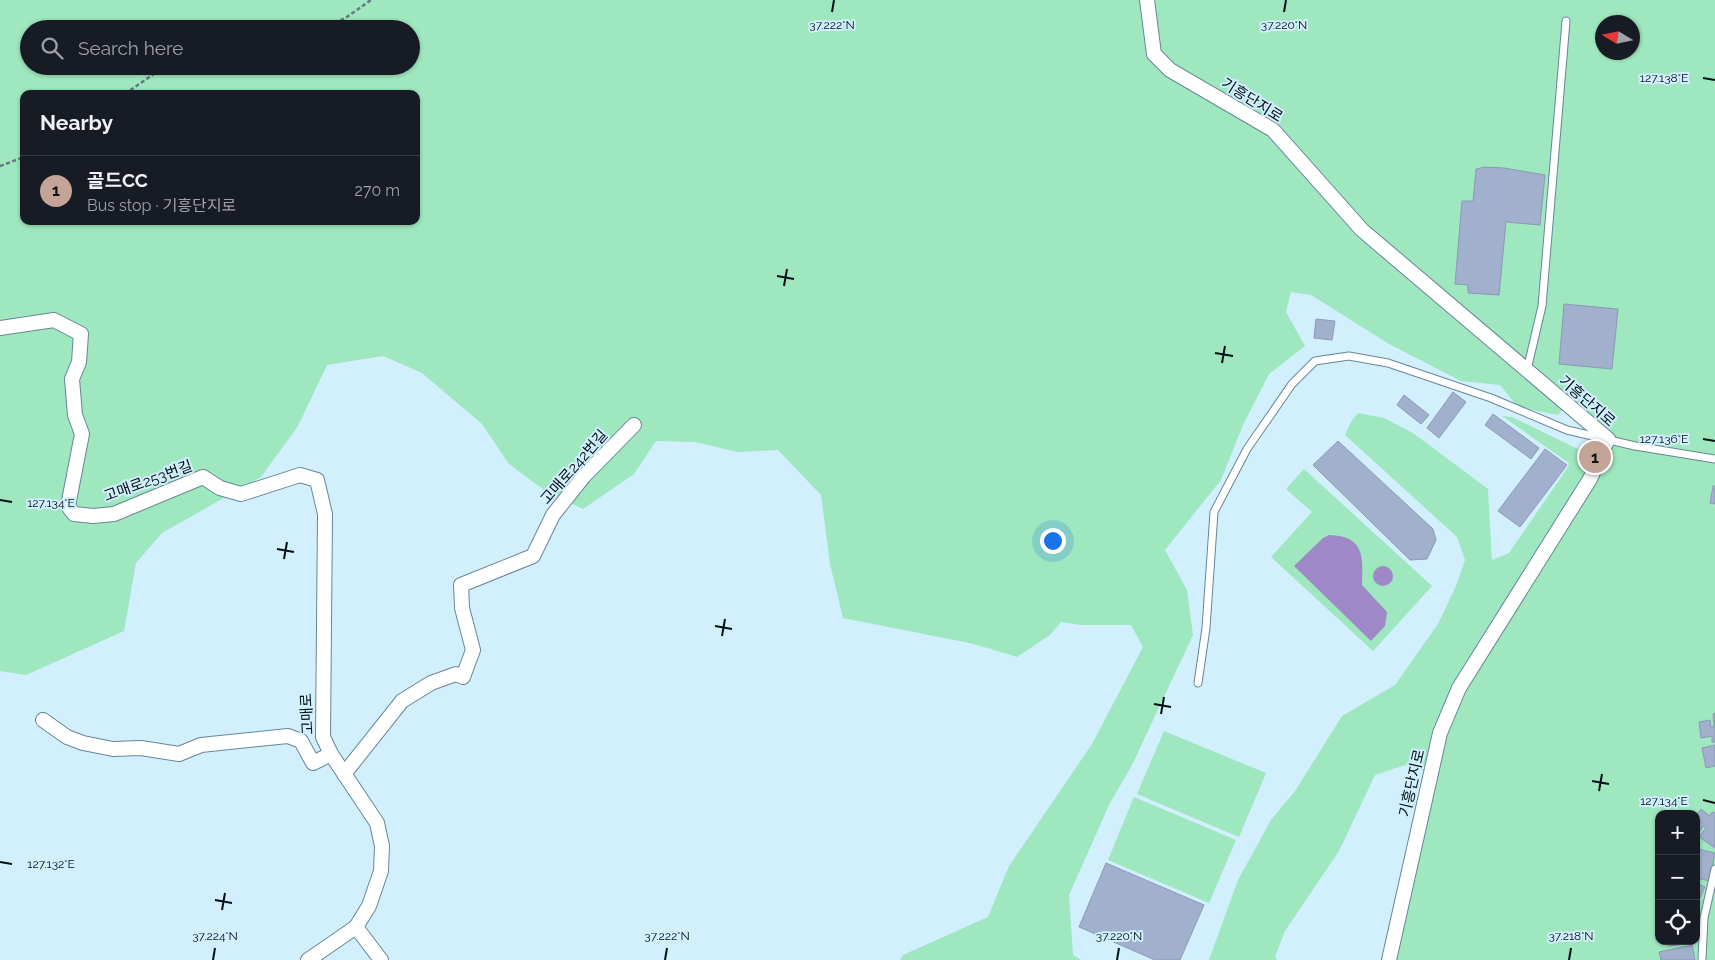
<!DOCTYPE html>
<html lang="en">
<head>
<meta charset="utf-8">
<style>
  body { margin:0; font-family:Raleway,"Noto Sans KR",sans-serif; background:#20242c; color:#f1f3f6 }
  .controls { position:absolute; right:15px; bottom:15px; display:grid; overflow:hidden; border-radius:10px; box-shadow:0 1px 4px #0004 }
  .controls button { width:45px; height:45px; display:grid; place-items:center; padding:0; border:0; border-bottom:1px solid #363941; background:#171b24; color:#f1f3f6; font:25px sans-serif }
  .compass { position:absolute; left:1595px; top:15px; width:45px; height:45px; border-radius:50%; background:#171b24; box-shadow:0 1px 4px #0004; rotate:280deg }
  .you { position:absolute; left:1052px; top:540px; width:18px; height:18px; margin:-12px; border:4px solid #fff; border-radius:50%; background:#1a73e8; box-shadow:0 0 0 8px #1a73e833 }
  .badge { display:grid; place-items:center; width:32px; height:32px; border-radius:50%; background:#c3a496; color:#111; font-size:16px; font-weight:700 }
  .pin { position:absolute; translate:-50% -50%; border:2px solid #fff; box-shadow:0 1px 5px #0006 }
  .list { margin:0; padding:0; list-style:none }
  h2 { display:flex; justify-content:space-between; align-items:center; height:65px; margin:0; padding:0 20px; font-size:21px }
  h2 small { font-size:16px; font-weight:400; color:#9ea1a6 }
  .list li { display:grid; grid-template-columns:32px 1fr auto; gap:15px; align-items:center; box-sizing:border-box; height:70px; padding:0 20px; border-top:1px solid #363941 }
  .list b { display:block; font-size:19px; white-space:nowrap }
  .list p { margin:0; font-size:16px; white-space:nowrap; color:#9ea1a6 }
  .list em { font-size:16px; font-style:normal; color:#9ea1a6 }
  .icon { flex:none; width:28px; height:28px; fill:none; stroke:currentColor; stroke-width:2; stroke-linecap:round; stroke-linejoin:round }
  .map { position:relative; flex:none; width:1715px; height:960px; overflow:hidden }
  .search { position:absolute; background:#171b24; box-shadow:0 1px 4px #0004; left:20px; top:20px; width:400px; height:55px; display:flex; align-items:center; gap:12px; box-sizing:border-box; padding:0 18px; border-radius:28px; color:#9ea1a6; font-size:19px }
  .panel { position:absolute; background:#171b24; box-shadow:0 1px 4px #0004; left:20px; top:90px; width:400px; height:135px; border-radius:10px }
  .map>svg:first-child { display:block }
  .green { fill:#9ee7bf; fill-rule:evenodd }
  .water { fill:#9e88c8 }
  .building { fill:#a1b0cd; stroke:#8b99b6 }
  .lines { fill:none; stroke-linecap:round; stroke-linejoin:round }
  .lane-casing { stroke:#658798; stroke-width:9 }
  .street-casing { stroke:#658798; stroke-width:16 }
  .path { stroke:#657983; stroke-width:2.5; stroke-dasharray:4 2.5; stroke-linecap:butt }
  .lane { stroke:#fff; stroke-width:7 }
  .street { stroke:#fff; stroke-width:14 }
  .ticks { fill:none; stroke:#041016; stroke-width:2 }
  .labels { text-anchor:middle; stroke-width:4; stroke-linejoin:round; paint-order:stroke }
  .street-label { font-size:15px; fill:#041016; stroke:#d2effe }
  .ticks-label { font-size:12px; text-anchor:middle; fill:#041016; stroke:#d2effe; stroke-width:4; stroke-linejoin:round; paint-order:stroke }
</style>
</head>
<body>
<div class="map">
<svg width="1715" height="960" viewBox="0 0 1715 960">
  <rect width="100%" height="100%" fill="#d2effe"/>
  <!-- green -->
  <g class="green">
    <path d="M0 0H1715V960H1389L1431 773 1405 765 1375 775 1339 851 1285 931 1275 957 1277 960H1209L1238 880 1271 820 1295 791 1342 716 1395 685 1438 624 1456 586 1465 560 1457 537 1345 435 1352 420 1358 413 1384 418 1413 433 1488 489 1492 560 1509 553 1568 467 1569 463 1502 416 1512 417 1584 452 1590 461V477L1608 439 1567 404 1558 415 1518 407 1500 385 1461 381 1389 344 1311 295 1291 292 1286 312 1305 346 1269 374 1243 425 1221 480 1165 550 1187 590 1193 635 1132 765 1109 805 1069 895 1073 955 1081 960H900L903 955 988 917 1009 866 1092 744 1143 647 1131 625H1081L1061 622 1050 635 1017 657 974 644 843 618 830 564 821 495 778 450 738 452 695 442 656 441 634 474 583 509 544 490 509 464 482 424 422 373 383 356 327 365 298 426 261 477 162 533 136 563 124 631 26 675 0 671ZM1602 22H1632V52H1602ZM29 29H411V66H29ZM24 94H416V221H24ZM1659 814H1696V941H1659Z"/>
    <path d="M1304 469 1432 586 1373 651 1271 557 1312 512 1286 489Z"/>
    <path d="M1164 731 1266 773 1239 837 1137 794Z"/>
    <path d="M1134 797 1236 840 1209 903 1108 860Z"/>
  </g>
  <!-- water -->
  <g class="water">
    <path d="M1329 535C1365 536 1363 557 1362 585L1387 612 1385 626 1371 641 1294 566 1323 538Z"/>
    <circle cx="1383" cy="576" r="10"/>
  </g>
  <!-- building -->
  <g class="building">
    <path d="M1485 167 1504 168 1545 175 1540 225 1506 222 1499 295 1468 293V285L1455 284 1462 201H1473L1476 169Z"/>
    <path d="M1564 304 1618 309 1612 369 1559 364Z"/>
    <path d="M1316 319 1335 321 1332 340 1314 338Z"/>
    <path d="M1453 392 1466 402 1439 438 1427 428Z"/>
    <path d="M1404 395 1429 415 1421 424 1397 405Z"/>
    <path d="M1493 414 1539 448 1531 459 1485 425Z"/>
    <path d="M1338 441 1433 529 1436 540 1427 559 1410 560 1313 465Z"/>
    <path d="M1545 449 1567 465 1520 527 1498 511Z"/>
    <path d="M1713 486H1715V504L1710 503Z"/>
    <path d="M1715 713V742H1712V736L1701 738 1699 722 1710 720 1711 727 1714 726 1713 714Z"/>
    <path d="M1715 745V766L1706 768 1702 748Z"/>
    <path d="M1701 809 1710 816 1712 812 1715 813V848L1699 837 1706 828 1703 826 1698 834 1696 833V816Z"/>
    <path d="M1698 849 1715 853 1710 881 1696 878Z"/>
    <path d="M1106 863 1204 905 1180 960H1155L1079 927Z"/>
    <path d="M1696 883 1705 887 1696 906Z"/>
    <path d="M1660 941H1693L1694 943 1668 946V942Z"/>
    <path d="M1692 945 1695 960H1661L1659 952Z"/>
  </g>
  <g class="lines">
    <!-- lane casing -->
    <g class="lane-casing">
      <g id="lane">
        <path d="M1527 370 1542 306 1566 21"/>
        <path d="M1198 683 1206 628 1214 512 1247 449 1292 384 1315 361 1349 356 1388 363 1491 398 1567 430 1635 446 1715 459"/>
        <path d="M1702 958 1704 918 1715 869"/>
      </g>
    </g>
    <!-- street casing -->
    <g class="street-casing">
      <g id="street">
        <path d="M1147 0 1154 54 1170 70 1273 130 1362 230 1608 439 1590 479 1459 688 1440 733 1389 960"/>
        <path d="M0 328 54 320 81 334 79 362 72 379 75 415 82 434 68 506 74 514 93 516 114 514 203 477 220 488 241 494 300 475 317 480 325 514 323 737 331 754 377 823 382 846 381 871 369 906 356 927 308 960"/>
        <path d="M43 720 67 737 83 743 113 749 141 748 179 754 201 745 288 736 301 741 313 763 331 754"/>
        <path d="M344 774 402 701 431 683 456 674 463 677 473 650 462 608 461 585 533 556 553 515 584 476 634 425"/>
        <path d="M356 927 381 960"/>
      </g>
    </g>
    <!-- path -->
    <g class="path">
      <path d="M309 29 344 19 371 0"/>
      <path d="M125 94 161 69 171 66"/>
      <path d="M0 166 24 157"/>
    </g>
    <!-- lane -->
    <use href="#lane" class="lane"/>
    <!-- street -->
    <use href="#street" class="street"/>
  </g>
  <!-- ticks -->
  <path class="ticks" d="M832 12 834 0M1284 12 1286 0M1703 78 1715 80M777 276 794 279M784 286 787 269M1215 353 1233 356M1222 363 1225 346M1703 439 1715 441M0 500 12 502M277 549 294 552M284 559 287 542M715 626 732 629M722 636 725 619M1154 704 1171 707M1161 714 1164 697M1592 781 1609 784M1599 791 1602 774M1703 800 1715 803M0 862 12 864M215 900 232 903M222 910 225 893M213 960 215 948M665 960 667 948M1117 960 1119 948M1569 960 1571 948"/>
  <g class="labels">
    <!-- street labels -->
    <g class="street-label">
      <text transform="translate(1252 100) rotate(32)" y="5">기흥단지로</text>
      <text transform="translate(1587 401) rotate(41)" y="5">기흥단지로</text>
      <text transform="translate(574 467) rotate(-49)" y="5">고매로242번길</text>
      <text transform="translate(148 481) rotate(-20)" y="5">고매로253번길</text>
      <text transform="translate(307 714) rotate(-93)" y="5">고매로</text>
      <text transform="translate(1412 783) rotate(-77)" y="5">기흥단지로</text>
    </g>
  </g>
  <g class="ticks-label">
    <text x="832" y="29">37.222°N</text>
    <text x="1284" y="29">37.220°N</text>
    <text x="1664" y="82">127.138°E</text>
    <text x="1664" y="443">127.136°E</text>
    <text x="51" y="507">127.134°E</text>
    <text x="1664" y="805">127.134°E</text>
    <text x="51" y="868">127.132°E</text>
    <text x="215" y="940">37.224°N</text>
    <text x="667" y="940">37.222°N</text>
    <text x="1119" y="940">37.220°N</text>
    <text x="1571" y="940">37.218°N</text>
  </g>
</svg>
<div class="controls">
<button>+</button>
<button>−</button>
<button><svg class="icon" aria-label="locate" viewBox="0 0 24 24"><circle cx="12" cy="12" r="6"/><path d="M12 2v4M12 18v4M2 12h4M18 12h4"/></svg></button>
</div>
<svg class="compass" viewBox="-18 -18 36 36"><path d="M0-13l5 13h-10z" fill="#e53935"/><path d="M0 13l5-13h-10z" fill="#9ea1a6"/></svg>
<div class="you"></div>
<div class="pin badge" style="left:1595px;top:457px">1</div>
<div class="search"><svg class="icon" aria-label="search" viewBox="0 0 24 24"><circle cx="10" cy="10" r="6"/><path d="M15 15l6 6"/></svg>Search here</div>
<section class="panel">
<h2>Nearby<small></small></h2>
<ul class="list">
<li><span class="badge">1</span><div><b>골드CC</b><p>Bus stop · 기흥단지로</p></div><em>270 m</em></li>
</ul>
</section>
</div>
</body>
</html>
